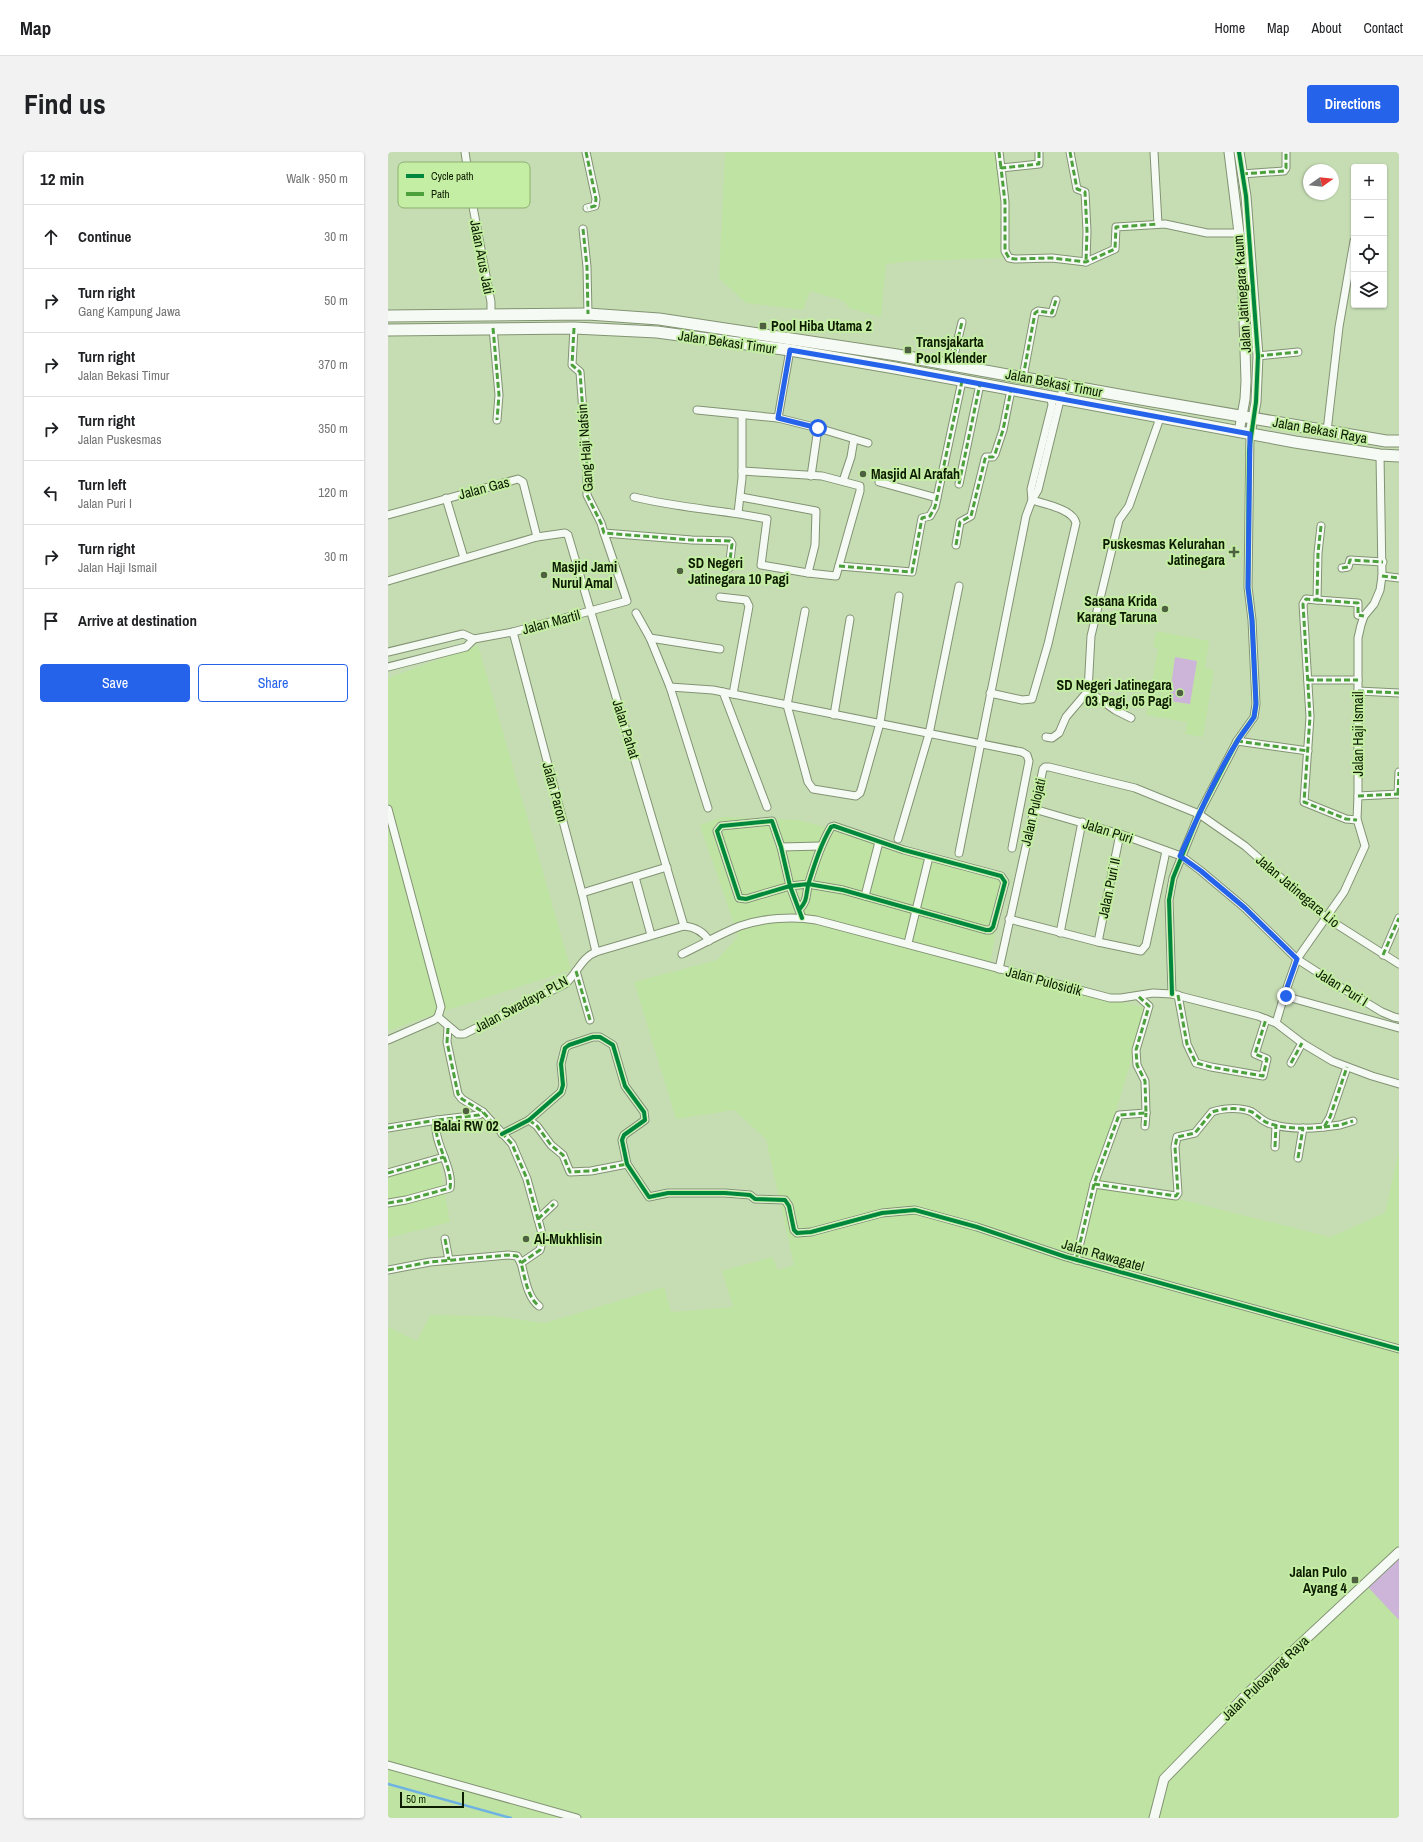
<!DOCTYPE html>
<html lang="en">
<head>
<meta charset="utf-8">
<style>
  body { margin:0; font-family:"Archivo Narrow",sans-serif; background:#f2f2f2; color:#202124 }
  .controls { position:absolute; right:12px; top:12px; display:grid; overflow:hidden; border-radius:4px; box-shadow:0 1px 3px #0004 }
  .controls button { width:36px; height:36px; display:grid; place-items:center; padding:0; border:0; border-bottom:1px solid #e0e0e0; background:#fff; color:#202124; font:20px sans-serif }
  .compass { position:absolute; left:915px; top:12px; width:36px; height:36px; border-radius:50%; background:#fff; box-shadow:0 1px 3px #0004; rotate:75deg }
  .scale { position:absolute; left:12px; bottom:10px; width:64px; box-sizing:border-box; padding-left:4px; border:2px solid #0d1c01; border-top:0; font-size:11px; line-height:14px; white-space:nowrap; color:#0d1c01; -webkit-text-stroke:3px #c4eea3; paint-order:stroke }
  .stop { position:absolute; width:12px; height:12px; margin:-9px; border:3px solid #2563eb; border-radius:50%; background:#fff }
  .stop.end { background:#2563eb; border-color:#fff; box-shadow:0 1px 4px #0008 }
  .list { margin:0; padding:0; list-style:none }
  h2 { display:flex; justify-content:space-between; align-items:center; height:52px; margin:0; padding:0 16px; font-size:17px }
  h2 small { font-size:13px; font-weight:400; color:#757577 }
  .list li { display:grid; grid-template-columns:26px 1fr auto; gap:12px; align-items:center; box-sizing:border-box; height:64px; padding:0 16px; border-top:1px solid #e0e0e0 }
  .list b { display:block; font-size:15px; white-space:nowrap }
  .list p { margin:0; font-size:13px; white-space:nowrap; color:#757577 }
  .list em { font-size:13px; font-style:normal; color:#757577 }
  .actions { display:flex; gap:8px; padding:12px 16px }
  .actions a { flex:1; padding:9px 0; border:1px solid #2563eb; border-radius:4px; text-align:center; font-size:14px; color:#2563eb }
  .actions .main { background:#2563eb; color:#fff }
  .icon { flex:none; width:22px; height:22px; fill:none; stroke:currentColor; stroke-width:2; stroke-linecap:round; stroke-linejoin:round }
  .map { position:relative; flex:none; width:1011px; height:1666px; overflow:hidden; border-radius:4px }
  header { display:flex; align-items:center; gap:24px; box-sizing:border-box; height:56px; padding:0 20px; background:#fff; border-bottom:1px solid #e0e0e0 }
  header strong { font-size:19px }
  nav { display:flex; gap:22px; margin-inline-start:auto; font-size:14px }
  .intro { display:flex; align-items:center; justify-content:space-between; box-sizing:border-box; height:96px; padding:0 24px }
  h1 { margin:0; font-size:28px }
  .button { padding:10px 18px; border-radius:4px; background:#2563eb; color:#fff; font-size:14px; font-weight:700 }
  main { display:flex; gap:24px; padding:0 24px }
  aside { flex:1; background:#fff; border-radius:4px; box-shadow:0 1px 3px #0004 }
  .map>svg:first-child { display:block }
  .built { fill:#bfe3a3 }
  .green { fill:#cdb5da }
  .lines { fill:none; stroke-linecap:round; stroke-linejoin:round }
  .stream { stroke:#6eb1e3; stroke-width:2.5 }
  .minor-casing { stroke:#829373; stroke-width:9 }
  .tertiary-casing { stroke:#829373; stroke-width:11 }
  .primary-casing { stroke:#829373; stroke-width:13 }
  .minor { stroke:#f6faf4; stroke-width:7 }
  .tertiary { stroke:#f6faf4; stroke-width:9 }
  .primary { stroke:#f6faf4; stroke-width:11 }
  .quiet { stroke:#4da13c; stroke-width:3; stroke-dasharray:6 3; stroke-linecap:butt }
  .cycleway-casing { stroke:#c4eea3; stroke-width:6 }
  .cycleway { stroke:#00873e; stroke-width:4 }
  .route { stroke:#2563eb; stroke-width:5 }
  .poi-dot { fill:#4e6040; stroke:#c4eea3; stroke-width:1.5 }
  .labels { text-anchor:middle; stroke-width:4; stroke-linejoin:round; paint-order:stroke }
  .street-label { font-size:14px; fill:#0d1c01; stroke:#c4eea3 }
  .poi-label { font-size:14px; font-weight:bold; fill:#0d1c01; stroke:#c4eea3; text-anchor:start }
  .key { fill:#c4eea3; stroke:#8daf72; stroke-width:1 }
  .key-label { font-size:11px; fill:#0d1c01 }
</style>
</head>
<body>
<header>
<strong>Map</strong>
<nav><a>Home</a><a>Map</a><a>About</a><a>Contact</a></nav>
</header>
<div class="intro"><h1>Find us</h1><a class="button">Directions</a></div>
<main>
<aside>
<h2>12 min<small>Walk · 950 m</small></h2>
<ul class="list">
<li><svg class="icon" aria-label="ahead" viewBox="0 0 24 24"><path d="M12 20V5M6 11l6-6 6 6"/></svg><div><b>Continue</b></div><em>30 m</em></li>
<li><svg class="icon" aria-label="right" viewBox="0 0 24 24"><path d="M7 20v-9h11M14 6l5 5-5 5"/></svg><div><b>Turn right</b><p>Gang Kampung Jawa</p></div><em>50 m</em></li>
<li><svg class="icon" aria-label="right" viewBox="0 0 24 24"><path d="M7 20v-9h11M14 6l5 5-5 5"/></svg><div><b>Turn right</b><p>Jalan Bekasi Timur</p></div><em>370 m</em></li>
<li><svg class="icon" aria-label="right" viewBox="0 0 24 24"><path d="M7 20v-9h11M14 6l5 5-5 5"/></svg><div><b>Turn right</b><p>Jalan Puskesmas</p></div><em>350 m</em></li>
<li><svg class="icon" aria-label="left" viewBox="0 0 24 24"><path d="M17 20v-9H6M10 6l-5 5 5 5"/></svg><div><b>Turn left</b><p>Jalan Puri I</p></div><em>120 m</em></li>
<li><svg class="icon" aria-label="right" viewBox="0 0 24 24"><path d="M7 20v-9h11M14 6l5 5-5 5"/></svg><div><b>Turn right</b><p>Jalan Haji Ismail</p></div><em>30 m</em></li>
<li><svg class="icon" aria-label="arrive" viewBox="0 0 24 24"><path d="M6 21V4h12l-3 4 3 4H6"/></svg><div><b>Arrive at destination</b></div></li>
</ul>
<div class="actions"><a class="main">Save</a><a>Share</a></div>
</aside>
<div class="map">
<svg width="1011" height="1666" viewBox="0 0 1011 1666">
  <rect width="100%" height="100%" fill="#c6ddb4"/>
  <!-- built -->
  <g class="built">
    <path d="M337 0H613L620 35 623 68 617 106 523 109 498 112 493 165 461 156 456 149 422 139 415 158 358 151 331 126Z"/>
    <path d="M768 479 821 489 817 516 826 518 815 585 797 582 799 570 758 563 770 496 765 495Z"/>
    <path d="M90 493 183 818 41 864 0 879V526Z"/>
    <path d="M335 665 411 668 618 726 601 817 759 856 708 1026 942 1085 997 1061 1011 999V1666H0V1170V1175L29 1189 42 1163 106 1164 157 1171 276 1135 283 1160 345 1155 334 1119 384 1105 390 1118 406 1113 378 987 346 958 288 967 246 830 329 808 350 784 312 673Z"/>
    <path d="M50 1003 62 1070 0 1086V1016Z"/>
  </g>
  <!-- green -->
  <g class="green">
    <path d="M787 505 809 509 802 552 781 549Z"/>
    <path d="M1011 1404V1468L977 1432Z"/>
  </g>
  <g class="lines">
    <!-- stream -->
    <path class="stream" d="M0 1632 123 1666"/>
    <!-- minor casing -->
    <g class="minor-casing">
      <g id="minor">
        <path d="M77 0 85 55 103 150V162"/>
        <path d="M198 0 208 47 207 54 199 56"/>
        <path d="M611 0 613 16"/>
        <path d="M651 0V12L613 16 617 50V99L621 106 627 107 664 106 698 110 727 97 728 75 777 72 819 81H852"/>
        <path d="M682 0 689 37 697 40 699 79 698 110"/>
        <path d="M766 0 770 72"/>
        <path d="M854 22 896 19 898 16V0"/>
        <path d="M195 77 199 115 200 162"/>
        <path d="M105 176 111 243 109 268"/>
        <path d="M186 176 184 213 192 220 199 314V343L213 371 216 381 304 388 342 389 344 392 341 416"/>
        <path d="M870 204 910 200"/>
        <path d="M564 212 574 170"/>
        <path d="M635 225 647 161 650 159 664 161 668 148"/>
        <path d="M309 258 390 266 430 276 480 291"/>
        <path d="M390 266 402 198"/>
        <path d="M939 279 951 175 966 89"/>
        <path d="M423 324 430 276"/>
        <path d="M455 329 463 305 466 287"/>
        <path d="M491 330 549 346"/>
        <path d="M571 332 592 232"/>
        <path d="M246 345C290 356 335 358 379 367L373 413 420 421 448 424 472 339V334L434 324 354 319"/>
        <path d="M353 345 428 359 427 393 420 421"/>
        <path d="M58 346 76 406"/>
        <path d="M644 348 643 337 664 253 663 246"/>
        <path d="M350 361 354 326V263"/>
        <path d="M0 363 130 327 135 330 149 385"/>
        <path d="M933 374 930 401 929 448 918 447 915 452 922 565 916 650 958 667 969 668"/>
        <path d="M568 393 572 370 583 364 597 307 598 305H605L607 302 615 278 623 238"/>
        <path d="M451 414 524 420 534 366 542 364 547 355 574 229"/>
        <path d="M954 416 960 415 962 408 995 410"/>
        <path d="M994 424 1011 426"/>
        <path d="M0 429 149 385 177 381 180 383 296 774"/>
        <path d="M332 445 358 448 361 454 345 542"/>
        <path d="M929 448 970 451V463L976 464"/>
        <path d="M417 459 399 553 420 630 425 637 468 644 472 641 474 635 492 571 511 444"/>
        <path d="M248 461 262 486 282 535 320 656"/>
        <path d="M125 480 194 741 208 800"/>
        <path d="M262 486 332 497"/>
        <path d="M0 500 75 482 86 487 125 480 239 449 216 381"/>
        <path d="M0 515 78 495 86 487"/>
        <path d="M920 528H970"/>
        <path d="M282 535 325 538 634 600 639 603 641 609 624 696"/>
        <path d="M970 539 1011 541"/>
        <path d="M335 540 379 655"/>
        <path d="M602 541 634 548 644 547 660 492 688 371C685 357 656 352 644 348"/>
        <path d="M446 563 462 467"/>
        <path d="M743 566 727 558 700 539 703 484 731 368 741 354 772 266"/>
        <path d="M658 585 664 586 671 581 678 565 700 539"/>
        <path d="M849 589 920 599"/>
        <path d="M1010 642 1011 620"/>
        <path d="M970 644 1011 642"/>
        <path d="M0 657 53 855 50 865 46 868 0 888"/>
        <path d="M646 657 732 682 793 704 813 719 857 756 909 807 954 836 994 860 1006 865 1011 866"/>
        <path d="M510 687 541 582 571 434"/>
        <path d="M393 695 433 694"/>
        <path d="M571 701 638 364 644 348 650 338 676 232"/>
        <path d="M247 725 263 783"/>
        <path d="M194 741 279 715"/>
        <path d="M477 744 491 690"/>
        <path d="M411 758C421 747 417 743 421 730 427 711 433 692 443 675L446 674 516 698 613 724 617 730 605 775 602 778H598L455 738 420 732 402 734 393 695 384 669 333 674 329 679 351 746 358 747 402 734 414 766"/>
        <path d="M621 767 710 790 753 799 758 793 778 699"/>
        <path d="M672 781 694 670"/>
        <path d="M710 790 732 682"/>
        <path d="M520 791 541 705"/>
        <path d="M294 802C313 793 332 782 352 774 375 766 405 764 428 768L722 846H733L765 841 784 842 870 864 888 871 914 891 944 909 984 924 1011 932"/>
        <path d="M995 803 1011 766"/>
        <path d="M611 817 655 617 657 615H661L747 636 811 662 857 694 937 765 1011 812"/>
        <path d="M188 819 202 868"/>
        <path d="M784 842 781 748 785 726 811 662 849 589 866 565 868 552 864 468 860 435 862 282"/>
        <path d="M790 843 799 892 808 911 823 915 875 924 879 907 867 902 878 867"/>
        <path d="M896 844 1011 876"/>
        <path d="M50 865 70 882H76L177 832C188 823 194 805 208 800L296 774C307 775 315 779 321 789"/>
        <path d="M888 871 896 844 909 807 956 740 977 694 969 667 970 644V486L973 473 976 464 986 452 992 438 994 424 992 303"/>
        <path d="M60 876 59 890 70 942 74 947 95 960 124 992 139 1027 153 1078 155 1086 152 1098 133 1111C137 1125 139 1145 151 1154"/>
        <path d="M903 911 914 891"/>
        <path d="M141 968 149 974 163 993 175 1003 182 1020 203 1019 239 1012"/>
        <path d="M757 974 758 961"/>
        <path d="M936 975 952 973 965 969"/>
        <path d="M0 976 49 968"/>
        <path d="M114 982 141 968 173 940 175 933 173 912 177 896 181 893 205 885H212L225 893 237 934 256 960 257 968 236 983 234 988 239 1012 261 1045 280 1041H337L362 1043 367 1047 397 1048 401 1054 406 1078 409 1081 423 1080 494 1061 527 1058 589 1075 678 1105 1011 1197"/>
        <path d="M887 995 888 973"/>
        <path d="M910 1006 915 976"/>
        <path d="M0 1021 56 1005"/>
        <path d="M706 1032 788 1044 790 1041 787 995 789 985 807 981 824 960C835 956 852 955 864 960 870 964 875 970 883 972 899 977 918 977 936 975L942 965 959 915"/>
        <path d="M0 1051 18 1048 62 1036C66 1015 43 988 49 968L91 963 95 960"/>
        <path d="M150 1067 166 1052"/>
        <path d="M57 1087 61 1108"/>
        <path d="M688 1108 706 1032 731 963 758 961 757 929 749 913 748 898 761 854 750 844"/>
        <path d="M0 1118 42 1110 120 1103 129 1104 133 1111"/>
        <path d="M0 1613 189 1666"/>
      </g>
    </g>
    <!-- tertiary casing -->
    <g class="tertiary-casing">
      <g id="tertiary">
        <path d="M841 0 854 105 858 229 857 247 851 280"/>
        <path d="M851 0 858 44 870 204 868 250 862 282"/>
        <path d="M766 1666 776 1627 860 1541 1011 1400"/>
      </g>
    </g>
    <!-- primary casing -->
    <g class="primary-casing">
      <g id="primary">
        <path d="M0 164 200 162 271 167 509 203 753 247 998 289H1011"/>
        <path d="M0 178 186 176 269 180 402 198 507 216 907 290 992 303 1011 304"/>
      </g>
    </g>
    <!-- minor -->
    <use href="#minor" class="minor"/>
    <!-- tertiary -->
    <use href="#tertiary" class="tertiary"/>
    <!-- primary -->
    <use href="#primary" class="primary"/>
    <!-- quiet -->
    <g class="quiet">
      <path d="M198 0 208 47 207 54 199 56"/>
      <path d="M611 0 613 16"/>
      <path d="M651 0V12L613 16 617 50V99L621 106 627 107 664 106 698 110 727 97 728 75 770 72"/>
      <path d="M682 0 689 37 697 40 699 79 698 110"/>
      <path d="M854 22 896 19 898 16V0"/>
      <path d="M195 77 199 115 200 162"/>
      <path d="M105 176 111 243 109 268"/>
      <path d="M186 176 184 213 192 220 199 314V343L213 371 216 381 304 388 342 389 344 392 341 416"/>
      <path d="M870 204 910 200"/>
      <path d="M564 212 574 170"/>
      <path d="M635 225 647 161 650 159 664 161 668 148"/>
      <path d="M571 332 592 232"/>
      <path d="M933 374 930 401 929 448 918 447 915 452 922 565 916 650 958 667 969 668"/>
      <path d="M568 393 572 370 583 364 597 307 598 305H605L607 302 615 278 623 238"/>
      <path d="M451 414 524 420 534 366 542 364 547 355 574 229"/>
      <path d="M954 416 960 415 962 408 995 410"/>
      <path d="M994 424 1011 426"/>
      <path d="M929 448 970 451V463L976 464"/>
      <path d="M920 528H970"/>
      <path d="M970 539 1011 541"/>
      <path d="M849 589 920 599"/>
      <path d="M1010 642 1011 620"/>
      <path d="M970 644 1011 642"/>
      <path d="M995 803 1011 766"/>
      <path d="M188 819 202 868"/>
      <path d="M790 843 799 892 808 911 823 915 875 924 879 907 867 902 878 867"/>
      <path d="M60 876 59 890 70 942 74 947 95 960 124 992 139 1027 153 1078 155 1086 152 1098 133 1111C137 1125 139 1145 151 1154"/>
      <path d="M903 911 914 891"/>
      <path d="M141 968 149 974 163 993 175 1003 182 1020 203 1019 239 1012"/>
      <path d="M757 974 758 961"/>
      <path d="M936 975 952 973 965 969"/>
      <path d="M0 976 49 968"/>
      <path d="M887 995 888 973"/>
      <path d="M910 1006 915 976"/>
      <path d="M0 1021 56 1005"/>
      <path d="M706 1032 788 1044 790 1041 787 995 789 985 807 981 824 960C835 956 852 955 864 960 870 964 875 970 883 972 899 977 918 977 936 975L942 965 959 915"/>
      <path d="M0 1051 18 1048 62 1036C66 1015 43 988 49 968L91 963 95 960"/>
      <path d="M150 1067 166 1052"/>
      <path d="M57 1087 61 1108"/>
      <path d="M688 1108 706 1032 731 963 758 961 757 929 749 913 748 898 761 854 750 844"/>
      <path d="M0 1118 42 1110 120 1103 129 1104 133 1111"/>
    </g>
    <!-- cycleway casing -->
    <g class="cycleway-casing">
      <g id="cycleway">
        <path d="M411 758C421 747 417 743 421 730 427 711 433 692 443 675L446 674 516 698 613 724 617 730 605 775 602 778H598L455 738 420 732 402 734 393 695 384 669 333 674 329 679 351 746 358 747 402 734 414 766"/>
        <path d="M784 842 781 748 785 726 811 662 849 589 866 565 868 552 864 468 860 435 861 299 868 250 870 204 858 44 851 0"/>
        <path d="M114 982 141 968 173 940 175 933 173 912 177 896 181 893 205 885H212L225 893 237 934 256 960 257 968 236 983 234 988 239 1012 261 1045 280 1041H337L362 1043 367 1047 397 1048 401 1054 406 1078 409 1081 423 1080 494 1061 527 1058 589 1075 678 1105 1011 1197"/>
      </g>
    </g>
    <!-- cycleway -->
    <use href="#cycleway" class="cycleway"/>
  </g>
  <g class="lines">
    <!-- route -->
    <path class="route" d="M430 276 390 266 402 198 507 216 862 282 860 436 864 468 868 552 866 565C861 573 855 580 850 588 827 625 810 665 792 704L813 719 857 756 909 807 896 844H898"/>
  </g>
  <!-- markers -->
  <g class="poi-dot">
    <rect x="371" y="170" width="8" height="8" rx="2"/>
    <rect x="516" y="194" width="8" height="8" rx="2"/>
    <circle cx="475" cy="322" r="4"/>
    <path d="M844 394h4v4h4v4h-4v4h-4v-4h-4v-4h4z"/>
    <circle cx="292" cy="419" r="4"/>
    <circle cx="156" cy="423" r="4"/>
    <circle cx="777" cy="457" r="4"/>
    <circle cx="792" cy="541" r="4"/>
    <circle cx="78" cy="959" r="4"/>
    <circle cx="138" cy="1087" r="4"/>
    <rect x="963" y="1424" width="8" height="8" rx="2"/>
  </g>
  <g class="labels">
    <!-- street labels -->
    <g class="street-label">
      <text transform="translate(94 105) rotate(79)" y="5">Jalan Arus Jati</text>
      <text transform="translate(854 142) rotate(-94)" y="5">Jalan Jatinegara Kaum</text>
      <text transform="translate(339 190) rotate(8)" y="5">Jalan Bekasi Timur</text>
      <text transform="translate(666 231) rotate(11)" y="5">Jalan Bekasi Timur</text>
      <text transform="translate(932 278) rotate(10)" y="5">Jalan Bekasi Raya</text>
      <text transform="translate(197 296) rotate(-94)" y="5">Gang Haji Nafsin</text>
      <text transform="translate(96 336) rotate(-15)" y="5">Jalan Gas</text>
      <text transform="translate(163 470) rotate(-15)" y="5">Jalan Martil</text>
      <text transform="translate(238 577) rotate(73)" y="5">Jalan Pahat</text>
      <text transform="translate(970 582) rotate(-90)" y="5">Jalan Haji Ismail</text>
      <text transform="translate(167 640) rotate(75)" y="5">Jalan Paron</text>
      <text transform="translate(645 660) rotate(-77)" y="5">Jalan Pulojati</text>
      <text transform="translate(720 679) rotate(18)" y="5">Jalan Puri</text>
      <text transform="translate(721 736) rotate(-78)" y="5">Jalan Puri II</text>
      <text transform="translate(910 739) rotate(40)" y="5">Jalan Jatinegara Lio</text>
      <text transform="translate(656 829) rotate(15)" y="5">Jalan Pulosidik</text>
      <text transform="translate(954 835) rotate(32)" y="5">Jalan Puri I</text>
      <text transform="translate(133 852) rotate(-28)" y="5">Jalan Swadaya PLN</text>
      <text transform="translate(715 1103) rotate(16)" y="5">Jalan Rawagatel</text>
      <text transform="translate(877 1526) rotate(-44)" y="5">Jalan Puloayang Raya</text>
    </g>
    <!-- poi labels -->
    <g class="poi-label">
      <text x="383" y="179">Pool Hiba Utama 2</text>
      <text x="528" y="195">Transjakarta<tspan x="528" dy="16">Pool Klender</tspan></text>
      <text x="483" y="327">Masjid Al Arafah</text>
      <text x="837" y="397" text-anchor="end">Puskesmas Kelurahan<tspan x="837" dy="16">Jatinegara</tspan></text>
      <text x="300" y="416">SD Negeri<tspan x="300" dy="16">Jatinegara 10 Pagi</tspan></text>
      <text x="164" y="420">Masjid Jami<tspan x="164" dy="16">Nurul Amal</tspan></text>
      <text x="769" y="454" text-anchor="end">Sasana Krida<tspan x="769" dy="16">Karang Taruna</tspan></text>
      <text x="784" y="538" text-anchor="end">SD Negeri Jatinegara<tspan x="784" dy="16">03 Pagi, 05 Pagi</tspan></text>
      <text x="78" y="979" text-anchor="middle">Balai RW 02</text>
      <text x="146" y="1092">Al-Mukhlisin</text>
      <text x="959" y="1425" text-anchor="end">Jalan Pulo<tspan x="959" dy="16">Ayang 4</tspan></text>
    </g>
  </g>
  <!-- legend -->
  <rect x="10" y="10" width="132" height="46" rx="6" class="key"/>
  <rect x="18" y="22" width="18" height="4" fill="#00873e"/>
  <rect x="18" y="40" width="18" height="4" fill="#4da13c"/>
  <g class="key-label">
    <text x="43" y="28">Cycle path</text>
    <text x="43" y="46">Path</text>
  </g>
</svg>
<div class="controls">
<button>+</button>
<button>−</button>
<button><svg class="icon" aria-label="locate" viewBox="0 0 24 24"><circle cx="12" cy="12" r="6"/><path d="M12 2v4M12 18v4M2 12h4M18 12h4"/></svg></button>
<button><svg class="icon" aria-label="layers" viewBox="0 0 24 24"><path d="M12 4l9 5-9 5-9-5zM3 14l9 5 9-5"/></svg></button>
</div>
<svg class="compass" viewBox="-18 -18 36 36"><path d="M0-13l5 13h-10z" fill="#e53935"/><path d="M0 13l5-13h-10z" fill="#757577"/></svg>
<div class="scale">50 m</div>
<div class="stop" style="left:430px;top:276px"></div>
<div class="stop end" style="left:898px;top:844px"></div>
</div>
</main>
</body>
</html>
